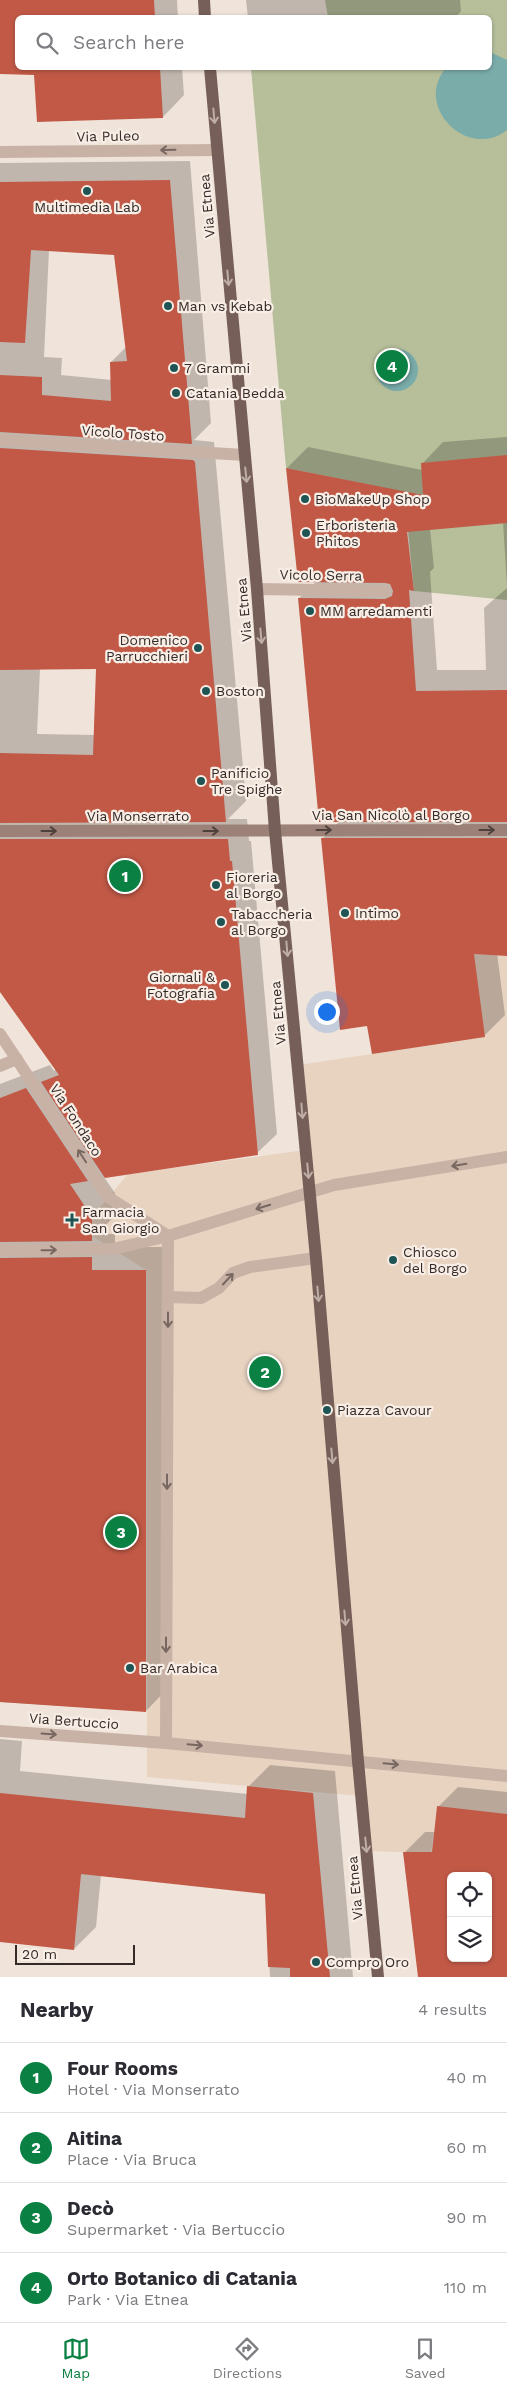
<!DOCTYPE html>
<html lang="en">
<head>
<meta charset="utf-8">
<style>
  body { margin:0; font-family:"Work Sans",sans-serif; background:#f7f7f7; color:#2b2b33 }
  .controls { position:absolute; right:15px; bottom:15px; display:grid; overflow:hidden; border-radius:8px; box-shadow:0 1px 4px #0004 }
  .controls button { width:45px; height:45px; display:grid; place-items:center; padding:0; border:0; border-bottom:1px solid #e1e1e2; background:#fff; color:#2b2b33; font:25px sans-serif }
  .scale { position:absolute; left:15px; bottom:12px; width:120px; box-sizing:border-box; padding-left:5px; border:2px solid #342a27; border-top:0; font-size:14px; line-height:18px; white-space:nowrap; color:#342a27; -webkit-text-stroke:4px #f8eee6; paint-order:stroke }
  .you { position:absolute; left:326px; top:1011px; width:18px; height:18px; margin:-12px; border:4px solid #fff; border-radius:50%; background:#1a73e8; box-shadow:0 0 0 8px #1a73e833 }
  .badge { display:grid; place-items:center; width:32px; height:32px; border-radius:50%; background:#0b8043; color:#fff; font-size:16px; font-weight:700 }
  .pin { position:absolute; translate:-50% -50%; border:2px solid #fff; box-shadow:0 1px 5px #0006 }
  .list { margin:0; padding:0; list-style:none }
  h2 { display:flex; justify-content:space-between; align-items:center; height:65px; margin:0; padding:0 20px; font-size:21px }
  h2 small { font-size:16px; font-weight:400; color:#7c7c81 }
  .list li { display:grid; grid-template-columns:32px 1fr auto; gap:15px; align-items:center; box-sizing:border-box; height:70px; padding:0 20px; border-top:1px solid #e1e1e2 }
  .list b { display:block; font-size:19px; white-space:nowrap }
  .list p { margin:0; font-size:16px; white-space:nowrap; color:#7c7c81 }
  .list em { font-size:16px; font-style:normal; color:#7c7c81 }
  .icon { flex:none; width:28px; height:28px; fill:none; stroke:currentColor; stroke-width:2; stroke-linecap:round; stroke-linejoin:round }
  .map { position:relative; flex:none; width:507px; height:1977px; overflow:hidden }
  .search { position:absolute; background:#fff; box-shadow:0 1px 4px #0004; left:15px; right:15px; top:15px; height:55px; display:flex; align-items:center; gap:12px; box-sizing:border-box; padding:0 18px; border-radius:8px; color:#7c7c81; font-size:19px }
  .sheet { height:345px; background:#fff }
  nav { display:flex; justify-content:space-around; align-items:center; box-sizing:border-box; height:70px; border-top:1px solid #e1e1e2; background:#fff; font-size:14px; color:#7c7c81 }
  nav a { display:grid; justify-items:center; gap:2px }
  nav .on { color:#0b8043 }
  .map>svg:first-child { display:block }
  .green { fill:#b6bf9a }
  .plaza { fill:#e8d3c1 }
  .water { fill:#7aacaa }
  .shadow { fill:#0003; fill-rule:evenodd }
  .building { fill:#c15946; fill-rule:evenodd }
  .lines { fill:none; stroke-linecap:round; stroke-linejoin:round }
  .pedestrian { stroke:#c8b2a6; stroke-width:12 }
  .minor { stroke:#c8b2a6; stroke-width:12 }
  .secondary { stroke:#9b8178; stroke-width:12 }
  .primary { stroke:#765f58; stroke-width:12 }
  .oneway { stroke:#beaea6 }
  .oneway2 { stroke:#776760 }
  .oneway3 { stroke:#4e403b }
  .poi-dot { fill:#1e5453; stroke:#f8eee6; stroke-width:2 }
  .labels { text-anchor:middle; stroke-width:4.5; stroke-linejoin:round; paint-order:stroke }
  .street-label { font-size:14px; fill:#342a27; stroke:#f8eee6 }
  .poi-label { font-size:14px; fill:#342a27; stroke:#f8eee6; text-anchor:start }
</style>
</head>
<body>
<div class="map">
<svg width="507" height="1977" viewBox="0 0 507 1977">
  <rect width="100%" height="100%" fill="#f0e4da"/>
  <!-- green -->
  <path class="green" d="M325 0H507V600L414 591 405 498 370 485 286 468 251 68H490V18L328 17Z"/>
  <!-- plaza -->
  <path class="plaza" d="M474 954 507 956V1814L437 1806 431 1853 367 1851 361 1796 147 1777 146 1270 92 1236V1217L128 1174 305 1150 298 1065 372 1054Z"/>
  <!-- water -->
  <g class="water">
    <path d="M490 52 507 60V130C468 161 413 106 446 68H490Z"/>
    <circle cx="397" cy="370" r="21"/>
  </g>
  <!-- shadow -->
  <g class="shadow">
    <path d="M0 0H177L178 18H18V68H182L184 95 163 117 35 73H0Z"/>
    <path d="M246 0H460L461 11 455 18H248Z"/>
    <path d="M190 161 211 423 194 440 214 442 246 801 228 819H247L249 841H251L277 1134 257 1153 104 1177 115 1193V1216L97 1234H115V1247H170L169 1687 146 1711 0 1702V1084L50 1065 54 1071 56 1069 0 989V163ZM49 250 115 254 126 347 111 362 112 380 61 375 62 358 44 357ZM98 668 95 735 37 734 40 669Z"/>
    <path d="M507 437V586L503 522 430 529 434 568 430 572 437 670H486L484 608 507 588V954L497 953 505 1015 484 1036 322 839 340 821 299 598 317 581 299 580 287 468 308 447 422 470V464L443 442Z"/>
    <path d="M0 1739 22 1741 20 1771 248 1794V1787L270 1765 335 1771 353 1977H270L266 1893 101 1875 96 1927 74 1949 0 1941Z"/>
    <path d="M458 1787 507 1792V1977H419L405 1852 425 1832H435L438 1807ZM451 1876H488V1958H451Z"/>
  </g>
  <!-- building -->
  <g class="building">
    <path d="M0 0H154L155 18H18V68H160L163 118 37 122 34 75 0 74Z"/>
    <path d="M170 180 192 444 0 432V375L42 377V395L111 401 110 362 127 361 114 255 31 250 25 343 0 342V182Z"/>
    <path d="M0 448 193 460 195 462 226 822 0 823V753L93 755 96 669 0 670Z"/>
    <path d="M507 455V523L407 532 414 591 409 590 416 691 507 690V822H319L298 598 385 599 392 596 393 591 390 584 385 583 298 582 286 468 423 495 421 463Z"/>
    <path d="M321 838H507V956L474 954 485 1037 372 1054 367 1026 340 1030Z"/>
    <path d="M0 839H228L230 861H232L258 1155 105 1178 41 1082 59 1075 0 992Z"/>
    <path d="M26 1088 88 1181 70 1184 92 1217V1241L0 1242V1098Z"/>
    <path d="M92 1257V1270H146V1712L0 1702V1258Z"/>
    <path d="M247 1786 313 1793 330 1977H290V1968L268 1967 265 1894 81 1874 74 1950 0 1942V1793L245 1818Z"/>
    <path d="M437 1806 507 1814V1977H418L403 1852H432ZM451 1876H488V1958H451Z"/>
  </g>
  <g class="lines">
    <!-- pedestrian -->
    <g class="pedestrian">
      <path d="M0 440 244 455"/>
      <path d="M257 589 385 591"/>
    </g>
    <!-- minor -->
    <g class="minor">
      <path d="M0 152 217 150"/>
      <path d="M0 1034 108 1197 168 1236"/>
      <path d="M0 1066 17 1059"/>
      <path d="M0 1250 113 1249 168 1236 334 1185 507 1157"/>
      <path d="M168 1297 201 1298 219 1288 233 1273 250 1267 316 1258"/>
      <path d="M0 1731 166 1743 507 1776"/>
      <path d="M166 1743 168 1236"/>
    </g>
    <!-- secondary -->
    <path class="secondary" d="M0 831 507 830"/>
    <!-- primary -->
    <g class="primary">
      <path d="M204 0 205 18"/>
      <path d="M210 68 257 589 275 831 316 1258 358 1761 378 1977"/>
    </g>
  </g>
  <!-- one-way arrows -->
  <defs><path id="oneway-shaft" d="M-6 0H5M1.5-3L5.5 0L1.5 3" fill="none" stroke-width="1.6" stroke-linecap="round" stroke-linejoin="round" transform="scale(1.25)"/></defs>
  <g class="oneway">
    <use href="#oneway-shaft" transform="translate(214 116) rotate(85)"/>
    <use href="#oneway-shaft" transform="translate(228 278) rotate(85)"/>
    <use href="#oneway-shaft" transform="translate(246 475) rotate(84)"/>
    <use href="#oneway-shaft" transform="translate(261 636) rotate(85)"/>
    <use href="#oneway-shaft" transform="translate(287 949) rotate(85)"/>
    <use href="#oneway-shaft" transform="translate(302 1111) rotate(85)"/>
    <use href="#oneway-shaft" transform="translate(308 1171) rotate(84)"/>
    <use href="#oneway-shaft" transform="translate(318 1294) rotate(85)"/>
    <use href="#oneway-shaft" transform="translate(332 1456) rotate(85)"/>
    <use href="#oneway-shaft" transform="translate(345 1618) rotate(85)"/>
    <use href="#oneway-shaft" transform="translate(366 1845) rotate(84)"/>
  </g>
  <g class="oneway2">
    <use href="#oneway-shaft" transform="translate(168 150) rotate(179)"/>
    <use href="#oneway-shaft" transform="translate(82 1156) rotate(-123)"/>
    <use href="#oneway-shaft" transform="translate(459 1165) rotate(171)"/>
    <use href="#oneway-shaft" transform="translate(263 1207) rotate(163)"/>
    <use href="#oneway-shaft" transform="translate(49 1250) rotate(-1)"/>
    <use href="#oneway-shaft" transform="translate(228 1279) rotate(-47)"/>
    <use href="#oneway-shaft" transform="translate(168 1320) rotate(90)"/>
    <use href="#oneway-shaft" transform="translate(167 1482) rotate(90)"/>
    <use href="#oneway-shaft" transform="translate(166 1645) rotate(90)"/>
    <use href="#oneway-shaft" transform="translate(49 1734) rotate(4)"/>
    <use href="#oneway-shaft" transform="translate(195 1745) rotate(5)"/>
    <use href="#oneway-shaft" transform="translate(391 1764) rotate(5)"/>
  </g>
  <g class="oneway3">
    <use href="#oneway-shaft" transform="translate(324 830)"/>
    <use href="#oneway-shaft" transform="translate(487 830)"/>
    <use href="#oneway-shaft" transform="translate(49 831)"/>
    <use href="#oneway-shaft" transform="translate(211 831)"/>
  </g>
  <!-- markers -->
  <g class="poi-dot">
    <circle cx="87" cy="191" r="5"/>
    <circle cx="168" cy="306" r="5"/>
    <circle cx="174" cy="368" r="5"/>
    <circle cx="176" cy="393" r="5"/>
    <circle cx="305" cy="499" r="5"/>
    <circle cx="306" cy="533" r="5"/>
    <circle cx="310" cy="611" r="5"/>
    <circle cx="198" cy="648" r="5"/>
    <circle cx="206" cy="691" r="5"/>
    <circle cx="201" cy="781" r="5"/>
    <circle cx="216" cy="885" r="5"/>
    <circle cx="345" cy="913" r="5"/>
    <circle cx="221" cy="922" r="5"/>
    <circle cx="225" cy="985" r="5"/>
    <path d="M69.5 1212.5h5v5h5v5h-5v5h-5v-5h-5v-5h5z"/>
    <circle cx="393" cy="1260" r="5"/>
    <circle cx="327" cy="1410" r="5"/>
    <circle cx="130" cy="1668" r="5"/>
    <circle cx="316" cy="1962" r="5"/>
  </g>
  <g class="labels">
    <!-- street labels -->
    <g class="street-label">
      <text transform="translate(108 136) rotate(-1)" y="5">Via Puleo</text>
      <text transform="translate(207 206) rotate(-95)" y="5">Via Etnea</text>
      <text transform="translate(123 433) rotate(4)" y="5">Vicolo Tosto</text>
      <text transform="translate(321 575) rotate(1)" y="5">Vicolo Serra</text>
      <text transform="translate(244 610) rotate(-95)" y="5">Via Etnea</text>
      <text x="391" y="820">Via San Nicolò al Borgo</text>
      <text x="138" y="821">Via Monserrato</text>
      <text transform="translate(278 1013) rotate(-95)" y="5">Via Etnea</text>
      <text transform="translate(76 1120) rotate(57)" y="5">Via Fondaco</text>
      <text transform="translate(74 1721) rotate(4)" y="5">Via Bertuccio</text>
      <text transform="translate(355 1888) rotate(-95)" y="5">Via Etnea</text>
    </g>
    <!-- poi labels -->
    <g class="poi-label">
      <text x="87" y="212" text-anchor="middle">Multimedia Lab</text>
      <text x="178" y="311">Man vs Kebab</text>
      <text x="184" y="373">7 Grammi</text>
      <text x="186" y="398">Catania Bedda</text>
      <text x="315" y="504">BioMakeUp Shop</text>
      <text x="316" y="530">Erboristeria<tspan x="316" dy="16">Phitos</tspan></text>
      <text x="320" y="616">MM arredamenti</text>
      <text x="188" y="645" text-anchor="end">Domenico<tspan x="188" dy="16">Parrucchieri</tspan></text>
      <text x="216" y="696">Boston</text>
      <text x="211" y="778">Panificio<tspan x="211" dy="16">Tre Spighe</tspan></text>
      <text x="226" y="882">Fioreria<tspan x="226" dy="16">al Borgo</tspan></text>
      <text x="355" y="918">Intimo</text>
      <text x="231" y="919">Tabaccheria<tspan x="231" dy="16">al Borgo</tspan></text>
      <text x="215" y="982" text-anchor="end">Giornali &amp;<tspan x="215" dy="16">Fotografia</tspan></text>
      <text x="82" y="1217">Farmacia<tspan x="82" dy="16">San Giorgio</tspan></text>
      <text x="403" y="1257">Chiosco<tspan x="403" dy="16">del Borgo</tspan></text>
      <text x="337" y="1415">Piazza Cavour</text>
      <text x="140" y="1673">Bar Arabica</text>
      <text x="326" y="1967">Compro Oro</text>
    </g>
  </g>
</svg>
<div class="controls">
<button><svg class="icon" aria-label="locate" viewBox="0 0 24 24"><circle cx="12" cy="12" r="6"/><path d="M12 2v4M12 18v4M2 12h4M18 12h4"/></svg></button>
<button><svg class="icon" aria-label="layers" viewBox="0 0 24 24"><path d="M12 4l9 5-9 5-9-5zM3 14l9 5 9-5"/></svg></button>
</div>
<div class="scale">20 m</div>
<div class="you"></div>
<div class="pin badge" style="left:125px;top:876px">1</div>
<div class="pin badge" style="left:265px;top:1372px">2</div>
<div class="pin badge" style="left:121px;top:1532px">3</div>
<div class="pin badge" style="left:392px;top:366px">4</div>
<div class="search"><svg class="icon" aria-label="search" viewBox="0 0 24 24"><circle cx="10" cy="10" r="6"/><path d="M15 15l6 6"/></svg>Search here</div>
</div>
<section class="sheet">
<h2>Nearby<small>4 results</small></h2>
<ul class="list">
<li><span class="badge">1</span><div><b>Four Rooms</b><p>Hotel · Via Monserrato</p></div><em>40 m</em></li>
<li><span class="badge">2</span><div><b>Aitina</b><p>Place · Via Bruca</p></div><em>60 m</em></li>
<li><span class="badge">3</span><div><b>Decò</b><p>Supermarket · Via Bertuccio</p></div><em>90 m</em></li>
<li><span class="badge">4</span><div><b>Orto Botanico di Catania</b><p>Park · Via Etnea</p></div><em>110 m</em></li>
</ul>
</section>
<nav>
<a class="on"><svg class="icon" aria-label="map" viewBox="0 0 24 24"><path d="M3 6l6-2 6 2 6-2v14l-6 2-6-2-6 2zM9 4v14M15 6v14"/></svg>Map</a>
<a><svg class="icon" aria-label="directions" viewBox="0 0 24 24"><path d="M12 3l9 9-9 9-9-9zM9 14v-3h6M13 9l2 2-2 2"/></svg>Directions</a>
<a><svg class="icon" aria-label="saved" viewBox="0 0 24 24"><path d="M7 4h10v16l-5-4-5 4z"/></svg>Saved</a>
</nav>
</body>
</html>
